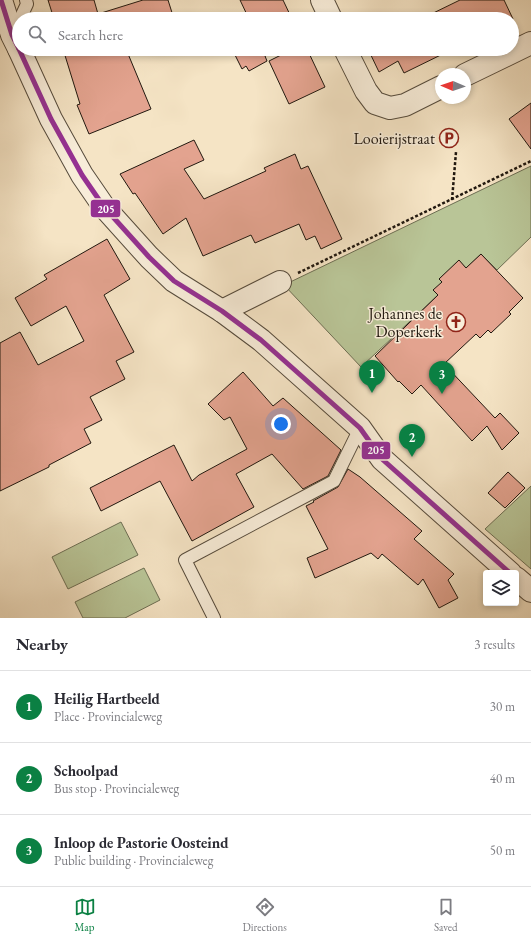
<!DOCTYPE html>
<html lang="en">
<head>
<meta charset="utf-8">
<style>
  body { margin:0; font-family:"EB Garamond",serif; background:#f7f7f7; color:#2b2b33 }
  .controls { position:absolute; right:12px; bottom:12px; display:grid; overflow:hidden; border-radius:4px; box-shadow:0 2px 6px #0003 }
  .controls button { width:36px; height:36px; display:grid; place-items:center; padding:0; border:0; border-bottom:1px solid #e1e1e2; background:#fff; color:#2b2b33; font:20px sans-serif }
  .compass { position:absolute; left:435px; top:68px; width:36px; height:36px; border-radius:50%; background:#fff; box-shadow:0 2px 6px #0003; rotate:272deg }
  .you { position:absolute; left:281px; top:424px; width:14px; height:14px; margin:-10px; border:3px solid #fff; border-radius:50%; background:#1a73e8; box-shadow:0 0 0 6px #1a73e833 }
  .badge { display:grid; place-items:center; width:26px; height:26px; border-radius:50%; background:#0b8043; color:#fff; font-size:13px; font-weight:700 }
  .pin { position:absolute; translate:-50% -33px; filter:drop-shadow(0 1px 2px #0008) }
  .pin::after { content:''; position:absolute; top:21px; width:14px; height:12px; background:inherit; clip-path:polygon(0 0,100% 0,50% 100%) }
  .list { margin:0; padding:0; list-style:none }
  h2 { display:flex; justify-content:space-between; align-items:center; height:52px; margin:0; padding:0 16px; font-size:17px }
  h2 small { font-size:13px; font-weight:400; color:#7c7c81 }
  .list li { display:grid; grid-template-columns:26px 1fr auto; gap:12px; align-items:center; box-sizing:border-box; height:72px; padding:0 16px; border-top:1px solid #e1e1e2 }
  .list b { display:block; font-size:15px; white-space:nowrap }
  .list p { margin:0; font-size:13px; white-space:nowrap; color:#7c7c81 }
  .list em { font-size:13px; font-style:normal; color:#7c7c81 }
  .icon { flex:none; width:22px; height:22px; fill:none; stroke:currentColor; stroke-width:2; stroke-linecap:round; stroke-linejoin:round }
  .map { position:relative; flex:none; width:531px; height:618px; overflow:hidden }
  .search { position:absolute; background:#fff; box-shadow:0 2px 6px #0003; left:12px; right:12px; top:12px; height:44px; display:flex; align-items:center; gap:10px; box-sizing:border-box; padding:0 14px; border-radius:22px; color:#7c7c81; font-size:15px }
  .sheet { height:268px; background:#fff }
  nav { display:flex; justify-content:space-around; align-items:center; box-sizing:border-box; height:56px; border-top:1px solid #e1e1e2; background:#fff; font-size:11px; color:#7c7c81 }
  nav a { display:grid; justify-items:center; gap:2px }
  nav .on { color:#0b8043 }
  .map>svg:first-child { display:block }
  .green { fill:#b9c597; stroke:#6d6e53 }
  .building { fill:#e3a38f; stroke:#21180f }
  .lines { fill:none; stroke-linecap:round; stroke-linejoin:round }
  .service-casing { stroke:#564b3c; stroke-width:14 }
  .minor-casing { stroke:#564b3c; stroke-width:24 }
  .tertiary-casing { stroke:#564b3c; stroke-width:24 }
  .path { stroke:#21180f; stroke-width:2.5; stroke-dasharray:3 2; stroke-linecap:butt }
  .service { stroke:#f8edd9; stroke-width:12 }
  .minor { stroke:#f8edd9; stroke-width:22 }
  .tertiary { stroke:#f8edd9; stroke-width:22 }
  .bus-1-casing { stroke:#f8edd9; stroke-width:8 }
  .bus-1 { stroke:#953192; stroke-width:5 }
  .labels { text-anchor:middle; stroke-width:3; stroke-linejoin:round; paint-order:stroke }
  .poi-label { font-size:16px; fill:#21180f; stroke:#f8edd9; text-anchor:end }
  .line-badge { stroke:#f8edd9; stroke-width:1.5 }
  .badge-label { font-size:11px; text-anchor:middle; font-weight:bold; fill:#fff }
</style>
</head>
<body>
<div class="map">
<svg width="531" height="618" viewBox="0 0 531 618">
  <rect width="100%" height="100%" fill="#f5e4c5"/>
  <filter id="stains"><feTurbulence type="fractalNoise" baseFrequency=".005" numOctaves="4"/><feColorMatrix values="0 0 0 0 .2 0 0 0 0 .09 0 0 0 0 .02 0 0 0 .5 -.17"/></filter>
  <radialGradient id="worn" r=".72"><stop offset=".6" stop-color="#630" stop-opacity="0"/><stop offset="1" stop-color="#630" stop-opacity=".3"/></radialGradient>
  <!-- green -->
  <g class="green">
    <path d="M531 166V237L497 270 481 254 466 268 459 261 439 279 442 282 438 295 361 367 284 285Z"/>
    <path d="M531 486V569L485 529Z"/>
    <path d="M121 522 138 555 68 589 52 557Z"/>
    <path d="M144 568 160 600 125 618H83L75 602Z"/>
  </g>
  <!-- building -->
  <g class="building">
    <path d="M48 0H94L98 14 143 0H168L174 19H54Z"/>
    <path d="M240 0H283L292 19H249Z"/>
    <path d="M460 0H504L513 19H421Z"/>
    <path d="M63 49H126L151 109 89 134 77 105 80 104Z"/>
    <path d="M232 49H280L265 56 267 61 249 71 246 66 242 69Z"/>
    <path d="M293 49H307L325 87 289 104 269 61Z"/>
    <path d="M368 49H453L404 73 398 61 379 72Z"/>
    <path d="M531 103V149L509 119Z"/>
    <path d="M194 140 204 160 184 169 204 199 266 171 264 168 295 154 301 169 308 166 342 239 321 249 315 236 306 240 299 224 255 243 251 235 203 256 186 218 163 234 135 193 133 194 120 174Z"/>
    <path d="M107 239 130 279 104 295 134 352 116 361 125 379 90 397 102 420 84 429 91 443 49 465V467L0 491V343L20 332 38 365 84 341 66 306 31 326 15 298 47 279 44 275Z"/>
    <path d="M481 254 523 298 509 312 511 314 491 333 488 330 480 338 476 334 444 364 495 418 500 413 519 433 502 450 487 426 472 441 421 385 412 394 399 381 398 382 375 356 438 295 433 290 442 282 439 279 459 260 466 268Z"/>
    <path d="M243 372 273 406 283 398 341 450 328 476 303 489 272 454 236 474 254 507 192 541 160 481 101 511 90 488 174 445 192 481 199 475 247 449 230 417 224 420 208 404Z"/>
    <path d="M348 469 360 477 422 531 414 539 454 574 448 580 458 598 439 608 423 579 418 585 382 554 378 559 371 553 315 578 307 558 328 549 306 506 314 502 313 501 338 487Z"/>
    <path d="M508 472 525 488 505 508 488 493Z"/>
  </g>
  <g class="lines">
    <!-- service casing -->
    <g class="service-casing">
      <g id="service">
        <path d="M20 19 27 4 26 0"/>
        <path d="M214 618 185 560 334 481 360 428"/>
      </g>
    </g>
    <!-- minor casing -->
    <g class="minor-casing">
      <g id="minor">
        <path d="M322 0 331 19"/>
        <path d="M345 49 366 91 375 103 390 108 405 105 441 87"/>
        <path d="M465 75 531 43"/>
        <path d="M222 311 280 282"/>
      </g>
    </g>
    <!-- tertiary casing -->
    <g class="tertiary-casing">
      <g id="tertiary">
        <path d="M1 0 12 35 19 49"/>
        <path d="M19 49 51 119 82 175 104 207 149 257 174 281 222 311 261 340 360 428 382 459 510 573"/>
        <path d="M516 578 531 591"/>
      </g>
    </g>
    <!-- path -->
    <g class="path">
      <path d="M452 200 456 152"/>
      <path d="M298 273 531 161"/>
    </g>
    <!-- service -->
    <use href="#service" class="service"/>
    <!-- minor -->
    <use href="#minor" class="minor"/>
    <!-- tertiary -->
    <use href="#tertiary" class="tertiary"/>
    <!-- bus-1 casing -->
    <g class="bus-1-casing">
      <g id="bus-1">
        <path d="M1 0 12 35 19 49"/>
        <path d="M19 49 51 119 82 175 104 207 149 257 174 281 222 311 261 340 360 428 382 459 510 573"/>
      </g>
    </g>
    <!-- bus-1 -->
    <use href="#bus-1" class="bus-1"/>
  </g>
  <!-- icons -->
  <defs>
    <g id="parking-ring" transform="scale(1)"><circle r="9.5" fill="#f8edd9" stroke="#8f2418" stroke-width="1.5"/><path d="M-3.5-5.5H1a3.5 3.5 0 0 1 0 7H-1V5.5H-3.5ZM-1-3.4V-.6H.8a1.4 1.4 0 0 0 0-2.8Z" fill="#8f2418"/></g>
    <g id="church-ring" transform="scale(1)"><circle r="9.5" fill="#f8edd9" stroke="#8f2418" stroke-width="1.5"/><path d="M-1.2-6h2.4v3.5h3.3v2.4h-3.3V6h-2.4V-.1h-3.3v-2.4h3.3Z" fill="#8f2418"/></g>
  </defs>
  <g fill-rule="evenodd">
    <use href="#parking-ring" x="449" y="138"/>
    <use href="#church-ring" x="456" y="322"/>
  </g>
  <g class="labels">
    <!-- poi labels -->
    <g class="poi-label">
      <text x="435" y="144">Looierijstraat</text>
      <text x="442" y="319">Johannes de<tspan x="442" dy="18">Doperkerk</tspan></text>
    </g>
  </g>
  <g class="line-badge">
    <rect x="90" y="199" width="31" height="19" rx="4" fill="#953192"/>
    <rect x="361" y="441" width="30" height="19" rx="4" fill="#953192"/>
  </g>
  <g class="badge-label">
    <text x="106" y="213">205</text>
    <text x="376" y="454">205</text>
  </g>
  <rect width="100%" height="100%" filter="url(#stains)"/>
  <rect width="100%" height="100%" fill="url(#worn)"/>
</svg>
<div class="controls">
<button><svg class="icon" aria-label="layers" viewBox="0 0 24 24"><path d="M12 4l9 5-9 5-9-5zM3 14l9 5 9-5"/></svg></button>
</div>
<svg class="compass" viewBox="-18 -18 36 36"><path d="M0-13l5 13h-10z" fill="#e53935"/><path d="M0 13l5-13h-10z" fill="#7c7c81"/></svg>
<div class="you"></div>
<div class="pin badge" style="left:372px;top:393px">1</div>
<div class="pin badge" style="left:412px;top:457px">2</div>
<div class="pin badge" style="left:442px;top:394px">3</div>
<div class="search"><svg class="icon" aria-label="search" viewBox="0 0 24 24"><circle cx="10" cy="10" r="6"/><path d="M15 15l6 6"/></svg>Search here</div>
</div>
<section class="sheet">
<h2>Nearby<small>3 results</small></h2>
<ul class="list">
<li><span class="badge">1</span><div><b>Heilig Hartbeeld</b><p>Place · Provincialeweg</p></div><em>30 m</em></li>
<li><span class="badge">2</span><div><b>Schoolpad</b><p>Bus stop · Provincialeweg</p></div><em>40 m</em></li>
<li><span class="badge">3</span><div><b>Inloop de Pastorie Oosteind</b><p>Public building · Provincialeweg</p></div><em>50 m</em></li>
</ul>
</section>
<nav>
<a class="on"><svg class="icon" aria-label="map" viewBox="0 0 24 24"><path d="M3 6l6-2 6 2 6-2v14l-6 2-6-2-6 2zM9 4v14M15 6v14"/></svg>Map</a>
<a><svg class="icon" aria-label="directions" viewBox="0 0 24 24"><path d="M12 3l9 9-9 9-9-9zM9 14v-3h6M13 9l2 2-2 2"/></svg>Directions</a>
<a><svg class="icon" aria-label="saved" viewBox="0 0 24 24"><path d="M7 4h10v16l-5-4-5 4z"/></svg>Saved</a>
</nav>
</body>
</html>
